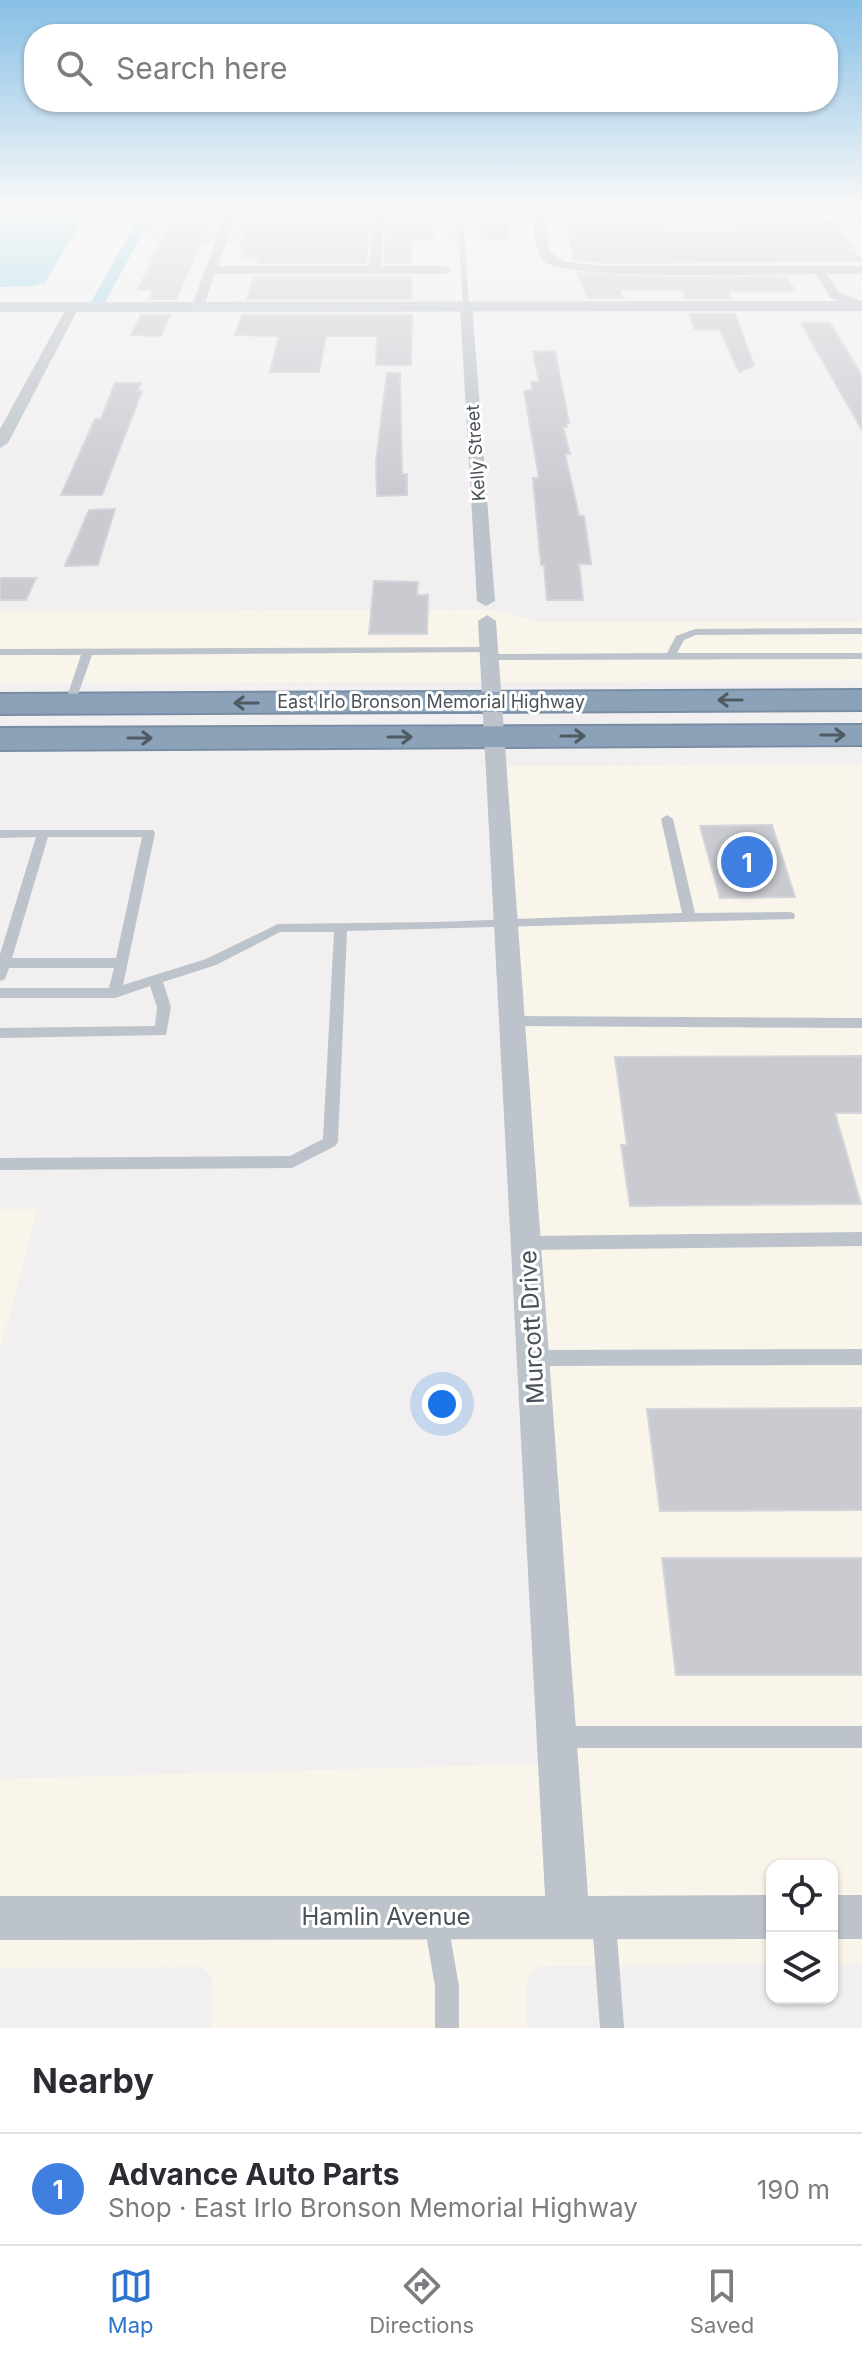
<!DOCTYPE html>
<html lang="en">
<head>
<meta charset="utf-8">
<style>
  body { margin:0; font-family:Inter,sans-serif; background:#f7f7f7; color:#2b2b33 }
  .controls { position:absolute; right:24px; bottom:24px; display:grid; overflow:hidden; border-radius:16px; box-shadow:0 2px 6px #0004 }
  .controls button { width:72px; height:72px; display:grid; place-items:center; padding:0; border:0; border-bottom:2px solid #e1e1e2; background:#fff; color:#2b2b33; font:40px sans-serif }
  .you { position:absolute; left:442px; top:1404px; width:28px; height:28px; margin:-20px; border:6px solid #fff; border-radius:50%; background:#1a73e8; box-shadow:0 0 0 12px #1a73e833 }
  .badge { display:grid; place-items:center; width:52px; height:52px; border-radius:50%; background:#2e73cc; color:#fff; font-size:26px; font-weight:700 }
  .pin { position:absolute; translate:-50% -50%; border:4px solid #fff; box-shadow:0 2px 8px #0006 }
  .list { margin:0; padding:0; list-style:none }
  h2 { display:flex; justify-content:space-between; align-items:center; height:104px; margin:0; padding:0 32px; font-size:34px }
  h2 small { font-size:26px; font-weight:400; color:#7c7c81 }
  .list li { display:grid; grid-template-columns:52px 1fr auto; gap:24px; align-items:center; box-sizing:border-box; height:112px; padding:0 32px; border-top:2px solid #e1e1e2 }
  .list b { display:block; font-size:30px; white-space:nowrap }
  .list p { margin:0; font-size:26px; white-space:nowrap; color:#7c7c81 }
  .list em { font-size:26px; font-style:normal; color:#7c7c81 }
  .icon { flex:none; width:44px; height:44px; fill:none; stroke:currentColor; stroke-width:2; stroke-linecap:round; stroke-linejoin:round }
  .map { position:relative; flex:none; width:862px; height:2028px; overflow:hidden }
  .search { position:absolute; background:#fff; box-shadow:0 2px 6px #0004; left:24px; right:24px; top:24px; height:88px; display:flex; align-items:center; gap:20px; box-sizing:border-box; padding:0 28px; border-radius:32px; color:#7c7c81; font-size:30px }
  .sheet { height:216px; background:#fff }
  nav { display:flex; justify-content:space-around; align-items:center; box-sizing:border-box; height:112px; border-top:2px solid #e1e1e2; background:#fff; font-size:22px; color:#7c7c81 }
  nav a { display:grid; justify-items:center; gap:4px }
  nav .on { color:#2e73cc }
  .map>svg:first-child { display:block }
  .commercial { fill:#faf5ea }
  .green { fill:#c3ead2 }
  .water { fill:#95d2e2 }
  .lines { fill:none; stroke-linecap:round; stroke-linejoin:round }
  .canal { fill:#95d2e2; fill-rule:evenodd }
  .building { fill:#c9cbd1; stroke:#d4d5da; stroke-width:2 }
  .highway-casing { stroke:#788da4; stroke-width:4 }
  .lane { fill:#bcc3ca; fill-rule:evenodd }
  .street { fill:#bcc3ca; fill-rule:evenodd }
  .secondary { fill:#bdc5ce; fill-rule:evenodd }
  .highway { fill:#8ca2b8; fill-rule:evenodd }
  .oneway { stroke:#505a63 }
  .labels { text-anchor:middle; stroke-width:6; stroke-linejoin:round; paint-order:stroke }
  .far-street-label { font-size:18px; fill:#49525a; stroke:#fff }
  .near-street-label { font-size:24px; fill:#49525a; stroke:#fff }
</style>
</head>
<body>
<div class="map">
<svg width="862" height="2028" viewBox="0 0 862 2028">
  <rect width="100%" height="100%" fill="#f1efef"/>
  <!-- commercial -->
  <g class="commercial">
    <path d="M494 610 540 622H862V681L0 683V611Z"/>
    <path d="M862 765V1964H832V1866H772V1964L539 1966 529 1976 526 1992 527 2028H211L212 1977 202 1967 0 1968V1779L570 1763 519 1003 525 999 485 766Z"/>
    <path d="M0 1209H38L0 1351Z"/>
  </g>
  <!-- green -->
  <path class="green" d="M137 209H460L462 245 454 244 447 233C422 225 390 219 363 221 300 226 182 264 129 227L131 212Z"/>
  <!-- water -->
  <path class="water" d="M0 209H89L45 283 35 286 0 287Z"/>
  <g class="lines">
    <!-- canal -->
    <path class="canal" d="M144 209H156L105 302 93 305 91 302Z"/>
  </g>
  <!-- building -->
  <g class="building">
    <path d="M176 209H215L176 299H149L154 290H138Z"/>
    <path d="M250 209H371L366 263H258L259 259 242 258 246 249H240Z"/>
    <path d="M387 209H435L433 240H411V263H384Z"/>
    <path d="M477 209H500L501 214H506L511 240H481Z"/>
    <path d="M728 209 818 211 826 221H832L862 261 610 263 574 260 566 223H571L569 210H656L667 233 741 232Z"/>
    <path d="M577 273 673 278 787 277 795 291H727L730 298H685L683 290H620L623 298H588Z"/>
    <path d="M254 277H411L412 299H247Z"/>
    <path d="M690 314H735L754 366 739 372 720 330H694Z"/>
    <path d="M141 315H170L161 336 131 335Z"/>
    <path d="M242 315H412L411 365H376L377 336H326L319 372H270L279 336 235 335Z"/>
    <path d="M801 323H830L862 376V430Z"/>
    <path d="M555 351 569 423H566L567 427H563L570 454H565L579 516H584L591 564H579L583 600H547L544 565H541L533 478H539L524 391 532 390 531 382H539L533 352Z"/>
    <path d="M387 373H400L402 474H407V495L377 496 376 461Z"/>
    <path d="M115 383H141L138 391H142L102 495H61L95 419H101Z"/>
    <path d="M115 509 98 565 65 566 89 510Z"/>
    <path d="M0 578H36L26 600H0Z"/>
    <path d="M374 581 418 582 417 595H428L427 634H369Z"/>
    <path d="M772 825 795 897 720 898 700 826Z"/>
    <path d="M862 1056V1113H835L861 1204 630 1206 621 1145H627L615 1057Z"/>
    <path d="M862 1408V1510L660 1511 647 1409Z"/>
    <path d="M662 1558H862V1675H676Z"/>
  </g>
  <g class="lines">
    <!-- highway casing -->
    <g class="highway-casing">
      <g id="highway">
        <path d="M862 690V710L0 714V694Z"/>
        <path d="M862 725V745L0 750V728Z"/>
      </g>
    </g>
    <!-- lane -->
    <g class="lane">
      <path d="M457 209H463L469 306 466 308 463 306Z"/>
      <path d="M862 628V634L696 635 684 640 677 653H862V659L489 660 484 657 489 654 667 653 676 636 695 629Z"/>
      <path d="M489 647 494 650 493 652 92 655 75 703 70 706 65 703 81 655H0V649Z"/>
      <path d="M667 815 673 819 695 913 789 912 794 913 795 916 794 919 347 931 338 1142 335 1146 292 1168 0 1170V1158L290 1156 323 1139 334 932H280L216 965 163 982 171 1007 166 1035 0 1038V1028L155 1026 157 1007 150 986 115 998H0V988H109L114 968H9L5 979 0 981V954L36 837 0 838V830H153L155 833 123 985 206 959 278 924 436 922 682 913 661 819ZM48 837H142L116 958H12Z"/>
      <path d="M513 1016 862 1018V1028L513 1026 506 1021Z"/>
      <path d="M862 1232V1246L527 1250 521 1248 519 1243 521 1238 527 1236Z"/>
      <path d="M862 1349V1365L533 1366 527 1363 524 1358 527 1353 533 1350Z"/>
      <path d="M558 1726H862V1748H558L550 1745 547 1737 550 1729Z"/>
      <path d="M436 1910 444 1914 448 1922 459 1987V2028H435V1987L424 1922 428 1914Z"/>
      <path d="M604 1910 612 1914 616 1922 624 2028H600L592 1922 596 1914Z"/>
    </g>
    <!-- street -->
    <g class="street">
      <path d="M227 209H237L218 266H369L374 209H384L381 266H446L452 270 446 274H215L204 306 194 309 192 306Z"/>
      <path d="M533 209H543L550 252 565 262 610 266H862V274H826L839 292 862 302V309L831 298 815 274C771 274 570 281 545 262 533 252 534 223 533 209Z"/>
      <path d="M687 209H697L702 222H694Z"/>
      <path d="M845 209H855L862 217V227Z"/>
      <path d="M466 302 472 306 495 601 486 606 477 601 460 306Z"/>
      <path d="M73 303 79 307 8 443 0 448V429L67 307Z"/>
      <path d="M487 615 496 621 588 1896 772 1895V1939L0 1940V1896H545L478 621Z"/>
      <rect x="832" y="1895" width="30" height="44"/>
    </g>
    <!-- secondary -->
    <path class="secondary" d="M862 301V311L0 312V302Z"/>
    <!-- highway -->
    <use href="#highway" class="highway"/>
  </g>
  <!-- one-way arrows -->
  <defs><path id="oneway-shaft" d="M-6 0H5M1.5-3L5.5 0L1.5 3" fill="none" stroke-width="1.6" stroke-linecap="round" stroke-linejoin="round" transform="scale(2)"/></defs>
  <g class="oneway">
    <use href="#oneway-shaft" transform="translate(730 700) rotate(180)"/>
    <use href="#oneway-shaft" transform="translate(246 703) rotate(180)"/>
    <use href="#oneway-shaft" transform="translate(833 735)"/>
    <use href="#oneway-shaft" transform="translate(573 736)"/>
    <use href="#oneway-shaft" transform="translate(400 737)"/>
    <use href="#oneway-shaft" transform="translate(140 738)"/>
  </g>
  <!-- sky -->
  <linearGradient id="sky" x2="0" y2="1"><stop stop-color="#87c0e6"/><stop offset="0.42" stop-color="#f9f8f8"/><stop offset="1" stop-color="#f9f8f8" stop-opacity="0"/></linearGradient>
  <rect width="862" height="493" fill="url(#sky)"/>
  <g class="labels">
    <!-- far-street labels -->
    <g class="far-street-label">
      <text transform="translate(476 453) rotate(-94)" y="6">Kelly Street</text>
      <text x="431" y="708">East Irlo Bronson Memorial Highway</text>
    </g>
    <!-- near-street labels -->
    <g class="near-street-label">
      <text transform="translate(532 1327) rotate(-93)" y="8">Murcott Drive</text>
      <text x="386" y="1925">Hamlin Avenue</text>
    </g>
  </g>
</svg>
<div class="controls">
<button><svg class="icon" aria-label="locate" viewBox="0 0 24 24"><circle cx="12" cy="12" r="6"/><path d="M12 2v4M12 18v4M2 12h4M18 12h4"/></svg></button>
<button><svg class="icon" aria-label="layers" viewBox="0 0 24 24"><path d="M12 4l9 5-9 5-9-5zM3 14l9 5 9-5"/></svg></button>
</div>
<div class="you"></div>
<div class="pin badge" style="left:747px;top:862px;background:#3f7fe0">1</div>
<div class="search"><svg class="icon" aria-label="search" viewBox="0 0 24 24"><circle cx="10" cy="10" r="6"/><path d="M15 15l6 6"/></svg>Search here</div>
</div>
<section class="sheet">
<h2>Nearby<small></small></h2>
<ul class="list">
<li><span class="badge" style="background:#3f7fe0">1</span><div><b>Advance Auto Parts</b><p>Shop · East Irlo Bronson Memorial Highway</p></div><em>190 m</em></li>
</ul>
</section>
<nav>
<a class="on"><svg class="icon" aria-label="map" viewBox="0 0 24 24"><path d="M3 6l6-2 6 2 6-2v14l-6 2-6-2-6 2zM9 4v14M15 6v14"/></svg>Map</a>
<a><svg class="icon" aria-label="directions" viewBox="0 0 24 24"><path d="M12 3l9 9-9 9-9-9zM9 14v-3h6M13 9l2 2-2 2"/></svg>Directions</a>
<a><svg class="icon" aria-label="saved" viewBox="0 0 24 24"><path d="M7 4h10v16l-5-4-5 4z"/></svg>Saved</a>
</nav>
</body>
</html>
